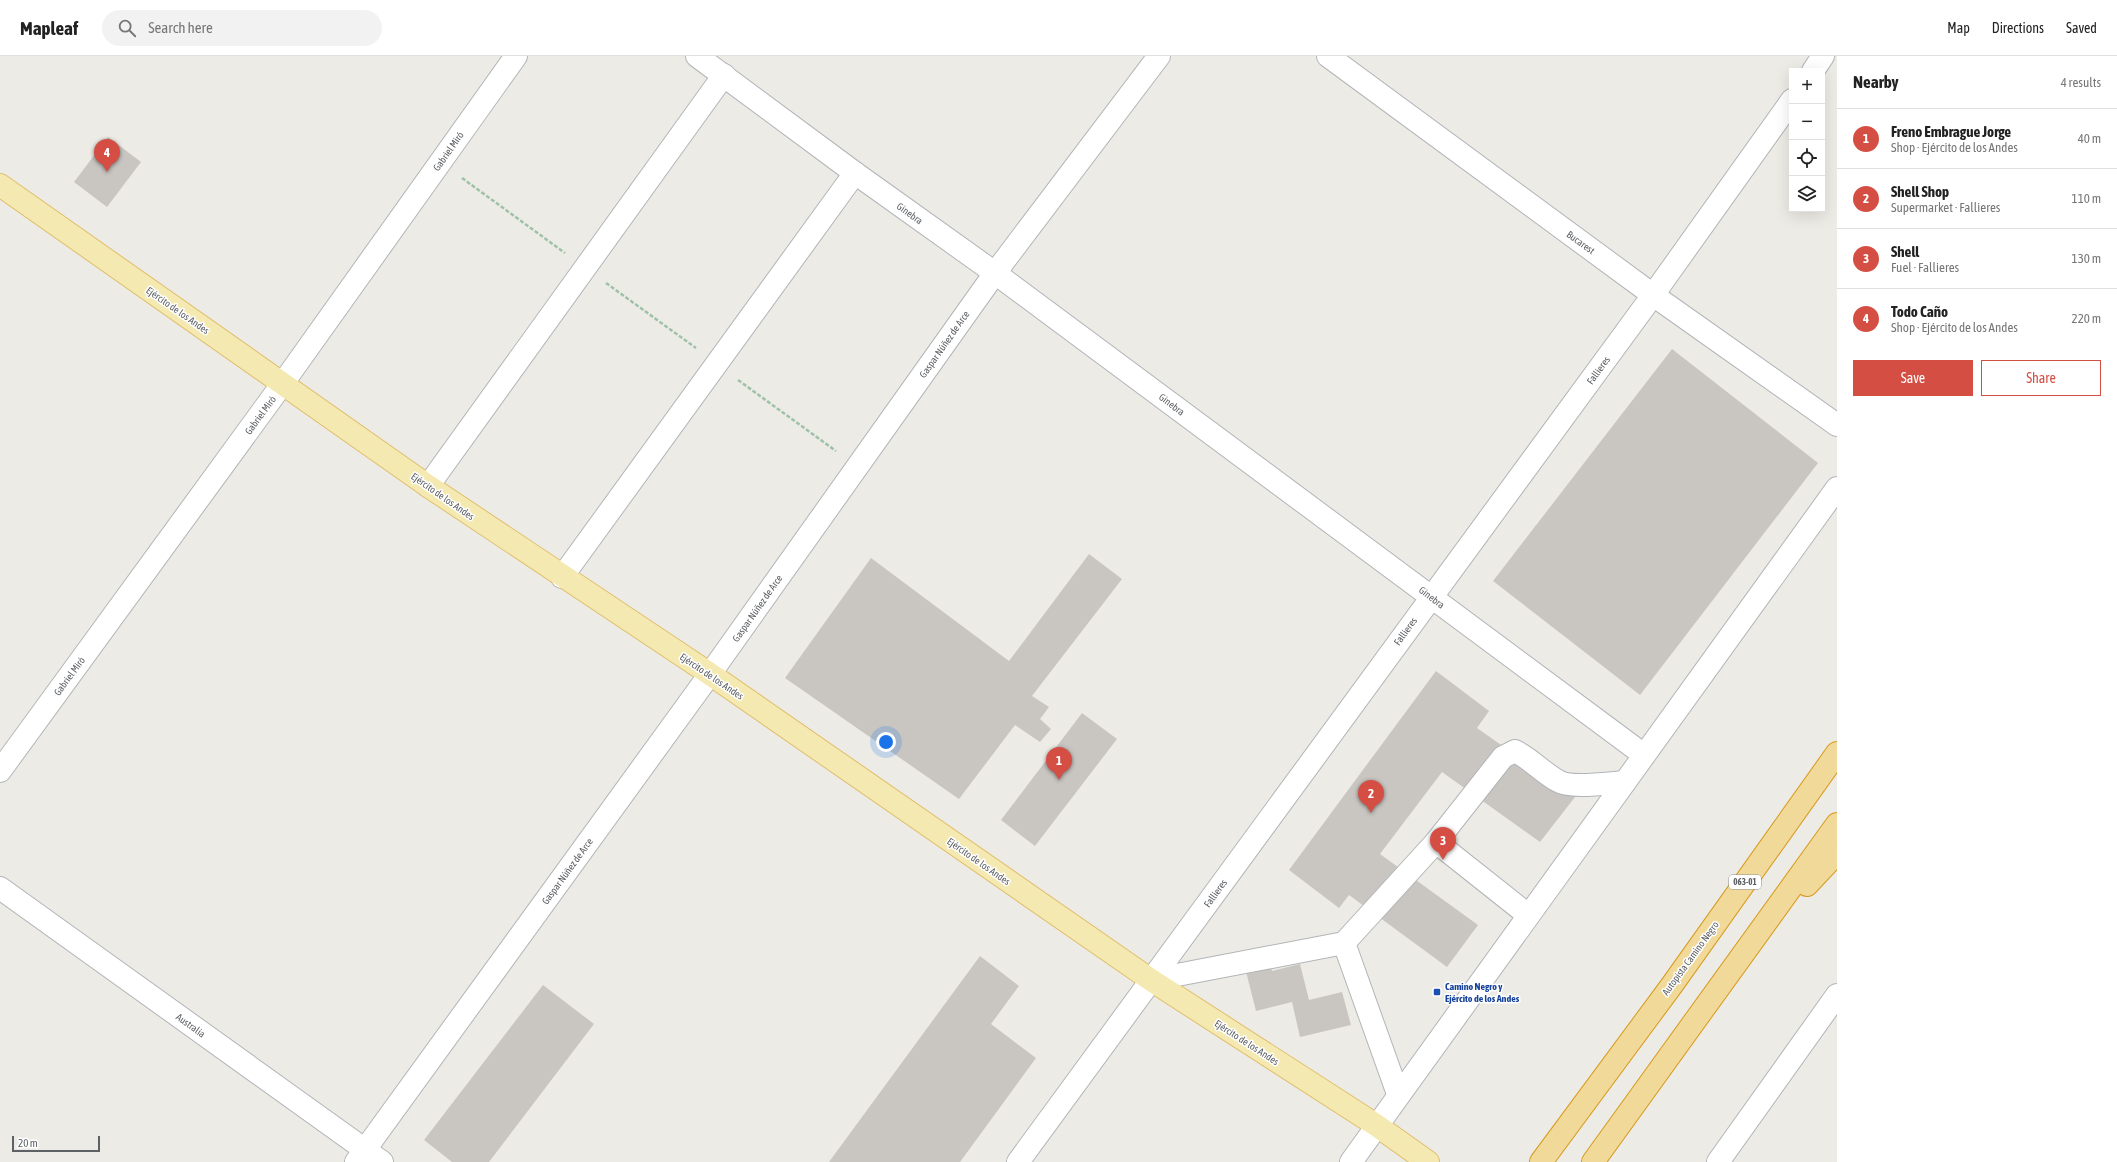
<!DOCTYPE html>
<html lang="en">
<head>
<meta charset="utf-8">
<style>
  body { margin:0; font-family:"Asap Condensed",sans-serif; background:#f2f2f2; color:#222 }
  .controls { position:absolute; right:12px; top:12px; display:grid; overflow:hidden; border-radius:0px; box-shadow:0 4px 16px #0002 }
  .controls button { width:36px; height:36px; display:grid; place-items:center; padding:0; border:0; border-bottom:1px solid #e0e0e0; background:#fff; color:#222; font:20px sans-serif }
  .scale { position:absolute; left:12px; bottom:10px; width:88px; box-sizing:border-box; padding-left:4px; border:2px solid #5d6064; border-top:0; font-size:11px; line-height:14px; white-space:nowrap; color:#5d6064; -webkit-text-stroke:3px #fff; paint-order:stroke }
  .you { position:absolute; left:886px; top:686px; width:14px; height:14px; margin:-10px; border:3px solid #fff; border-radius:50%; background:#1a73e8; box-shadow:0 0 0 6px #1a73e833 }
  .badge { display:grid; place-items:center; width:26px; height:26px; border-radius:50%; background:#d44e44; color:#fff; font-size:13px; font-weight:700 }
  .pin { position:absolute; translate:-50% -33px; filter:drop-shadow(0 1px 2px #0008) }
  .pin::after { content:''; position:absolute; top:21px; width:14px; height:12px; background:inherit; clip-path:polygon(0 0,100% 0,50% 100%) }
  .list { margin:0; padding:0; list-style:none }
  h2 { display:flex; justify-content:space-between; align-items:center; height:52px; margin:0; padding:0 16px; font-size:17px }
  h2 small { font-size:13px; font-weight:400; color:#767676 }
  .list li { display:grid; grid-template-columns:26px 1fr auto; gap:12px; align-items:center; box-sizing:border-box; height:60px; padding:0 16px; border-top:1px solid #e0e0e0 }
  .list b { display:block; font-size:15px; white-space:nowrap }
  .list p { margin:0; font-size:13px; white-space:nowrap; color:#767676 }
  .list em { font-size:13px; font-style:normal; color:#767676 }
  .actions { display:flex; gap:8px; padding:12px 16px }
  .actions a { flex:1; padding:9px 0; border:1px solid #d44e44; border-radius:0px; text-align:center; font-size:14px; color:#d44e44 }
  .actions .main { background:#d44e44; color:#fff }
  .icon { flex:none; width:22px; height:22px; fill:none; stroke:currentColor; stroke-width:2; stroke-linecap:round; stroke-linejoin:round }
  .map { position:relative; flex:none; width:1837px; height:1106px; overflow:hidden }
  header { display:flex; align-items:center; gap:24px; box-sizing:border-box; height:56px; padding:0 20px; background:#fff; border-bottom:1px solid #e0e0e0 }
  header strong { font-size:19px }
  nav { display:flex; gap:22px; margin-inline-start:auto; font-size:14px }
  .search { width:280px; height:36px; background:#f2f2f2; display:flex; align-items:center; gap:10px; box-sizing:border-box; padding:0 14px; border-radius:22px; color:#767676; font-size:15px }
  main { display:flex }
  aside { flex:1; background:#fff }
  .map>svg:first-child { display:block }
  .building { fill:#c9c6c2 }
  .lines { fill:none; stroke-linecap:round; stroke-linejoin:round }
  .minor-casing { stroke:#b2b5b8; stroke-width:24 }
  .major-casing { stroke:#e0be6b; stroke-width:24 }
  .highway-casing { stroke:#d79a1c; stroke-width:24 }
  .path { stroke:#9ec2a8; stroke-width:2.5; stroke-dasharray:4 2; stroke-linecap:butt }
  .minor { stroke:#fff; stroke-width:22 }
  .major { stroke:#f5e9b2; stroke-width:22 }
  .highway { stroke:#f0d999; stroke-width:22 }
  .transit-dot { fill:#1a4fb4; stroke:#fff; stroke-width:1.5 }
  .labels { text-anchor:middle; stroke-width:3; stroke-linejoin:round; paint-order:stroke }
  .shield { fill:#fff; stroke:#8e9092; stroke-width:1 }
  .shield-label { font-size:9px; font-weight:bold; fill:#5d6064 }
  .street-label { font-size:10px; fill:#5d6064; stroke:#fff }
  .transit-label { font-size:10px; font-weight:bold; fill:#164399; stroke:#fff; text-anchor:start }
</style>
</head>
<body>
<header>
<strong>Mapleaf</strong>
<div class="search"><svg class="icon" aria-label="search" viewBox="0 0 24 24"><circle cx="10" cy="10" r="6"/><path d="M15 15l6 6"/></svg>Search here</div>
<nav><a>Map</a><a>Directions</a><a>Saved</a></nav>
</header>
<main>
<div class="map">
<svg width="1837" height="1106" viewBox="0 0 1837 1106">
  <rect width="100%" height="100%" fill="#edebe5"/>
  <!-- building -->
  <g class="building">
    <path d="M108 81 141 106 107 151 74 126Z"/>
    <path d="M1672 293 1818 407 1640 639 1493 525Z"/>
    <path d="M1089 498 1122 523 1032 640 1049 651 1040 663 1051 673 1040 686 1015 669 959 743 785 622 871 502 1009 605Z"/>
    <path d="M1436 615 1489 655 1477 672 1575 741 1540 786 1442 716 1380 798 1478 869 1447 911 1349 839 1339 852 1289 814Z"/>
    <path d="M1082 657 1117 683 1035 790 1001 764Z"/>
    <path d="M1265 890 1272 915 1300 908 1309 944 1342 936 1351 969 1300 981 1292 946 1256 955 1241 896Z"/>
    <path d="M980 900 1019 930 991 968 1036 1002 960 1106H829Z"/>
    <path d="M543 929 594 968 489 1106H452L424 1084Z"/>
  </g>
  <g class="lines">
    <!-- minor casing -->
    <g class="minor-casing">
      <g id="minor">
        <path d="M697 0 855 117 995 217 1644 699"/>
        <path d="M1328 0 1653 239 1837 369"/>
        <path d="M1813 15 1823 0"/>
        <path d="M428 430 724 19"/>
        <path d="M562 521 855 117"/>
        <path d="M0 715 283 327 516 0"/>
        <path d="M1436 786 1528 859"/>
        <path d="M0 832 382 1106"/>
        <path d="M1344 887 1398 1038"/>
        <path d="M1151 924 1344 887 1436 786 1503 701 1515 695C1531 703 1542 716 1558 725 1571 733 1608 727 1625 726"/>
        <path d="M356 1106 710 618 995 217 1159 0"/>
        <path d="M1018 1106 1653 239 1792 44"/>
        <path d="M1351 1106 1837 432"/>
        <path d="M1718 1106 1837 939"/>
      </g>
    </g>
    <!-- major casing -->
    <g class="major-casing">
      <path id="major" d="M0 129 428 430 710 618 1151 924 1376 1069 1428 1106"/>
    </g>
    <!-- highway casing -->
    <g class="highway-casing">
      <g id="highway">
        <path d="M1807 829 1837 797"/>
        <path d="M1541 1106 1672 929 1837 697"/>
        <path d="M1593 1106 1837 768"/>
      </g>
    </g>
    <!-- path -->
    <g class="path">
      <path d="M462 122 565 197"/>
      <path d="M606 227 696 292"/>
      <path d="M738 324 836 395"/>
    </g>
    <!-- minor -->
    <use href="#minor" class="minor"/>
    <!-- major -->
    <use href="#major" class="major"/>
    <!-- highway -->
    <use href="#highway" class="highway"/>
  </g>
  <!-- markers -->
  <rect class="transit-dot" x="1433" y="932" width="8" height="8" rx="2"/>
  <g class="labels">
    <!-- shield labels -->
    <rect class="shield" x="1729" y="819" width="32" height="14" rx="3"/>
    <g class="shield-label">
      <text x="1745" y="829">063-01</text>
    </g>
    <!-- street labels -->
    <g class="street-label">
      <text transform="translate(448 95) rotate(-55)" y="4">Gabriel Miró</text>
      <text transform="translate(910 157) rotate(36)" y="4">Ginebra</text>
      <text transform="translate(1581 186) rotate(36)" y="4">Bucarest</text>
      <text transform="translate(178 254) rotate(35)" y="4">Ejército de los Andes</text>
      <text transform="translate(944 288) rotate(-55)" y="4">Gaspar Núñez de Arce</text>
      <text transform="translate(1598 314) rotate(-54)" y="4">Fallieres</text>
      <text transform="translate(1172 348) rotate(37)" y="4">Ginebra</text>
      <text transform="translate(260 359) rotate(-54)" y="4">Gabriel Miró</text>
      <text transform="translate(443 440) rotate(35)" y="4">Ejército de los Andes</text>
      <text transform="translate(1432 541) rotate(37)" y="4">Ginebra</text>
      <text transform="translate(757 552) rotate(-55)" y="4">Gaspar Núñez de Arce</text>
      <text transform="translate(1405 575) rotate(-54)" y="4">Fallieres</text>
      <text transform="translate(69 620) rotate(-54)" y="4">Gabriel Miró</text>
      <text transform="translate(712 620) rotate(34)" y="4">Ejército de los Andes</text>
      <text transform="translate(979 805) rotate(35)" y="4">Ejército de los Andes</text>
      <text transform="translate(567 815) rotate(-54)" y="4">Gaspar Núñez de Arce</text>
      <text transform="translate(1215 837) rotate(-54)" y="4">Fallieres</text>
      <text transform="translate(1690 902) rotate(-54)" y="4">Autopista Camino Negro</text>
      <text transform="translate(191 969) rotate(36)" y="4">Australia</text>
      <text transform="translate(1247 986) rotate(33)" y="4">Ejército de los Andes</text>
    </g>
    <!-- transit labels -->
    <g class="transit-label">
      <text x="1445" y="934">Camino Negro y<tspan x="1445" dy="12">Ejército de los Andes</tspan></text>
    </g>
  </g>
</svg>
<div class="controls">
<button>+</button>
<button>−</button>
<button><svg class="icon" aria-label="locate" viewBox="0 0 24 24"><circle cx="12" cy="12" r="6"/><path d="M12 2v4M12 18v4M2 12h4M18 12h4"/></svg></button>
<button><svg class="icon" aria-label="layers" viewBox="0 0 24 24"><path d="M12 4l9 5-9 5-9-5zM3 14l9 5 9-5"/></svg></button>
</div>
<div class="scale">20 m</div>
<div class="you"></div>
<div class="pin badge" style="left:1059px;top:724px">1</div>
<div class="pin badge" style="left:1371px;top:757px">2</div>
<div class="pin badge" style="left:1443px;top:804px">3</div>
<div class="pin badge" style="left:107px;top:116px">4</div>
</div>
<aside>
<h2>Nearby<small>4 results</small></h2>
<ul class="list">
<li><span class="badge">1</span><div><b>Freno Embrague Jorge</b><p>Shop · Ejército de los Andes</p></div><em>40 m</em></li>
<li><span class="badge">2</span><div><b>Shell Shop</b><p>Supermarket · Fallieres</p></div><em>110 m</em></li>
<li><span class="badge">3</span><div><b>Shell</b><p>Fuel · Fallieres</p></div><em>130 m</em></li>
<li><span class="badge">4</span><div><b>Todo Caño</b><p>Shop · Ejército de los Andes</p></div><em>220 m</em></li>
</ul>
<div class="actions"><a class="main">Save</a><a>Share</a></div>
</aside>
</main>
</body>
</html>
